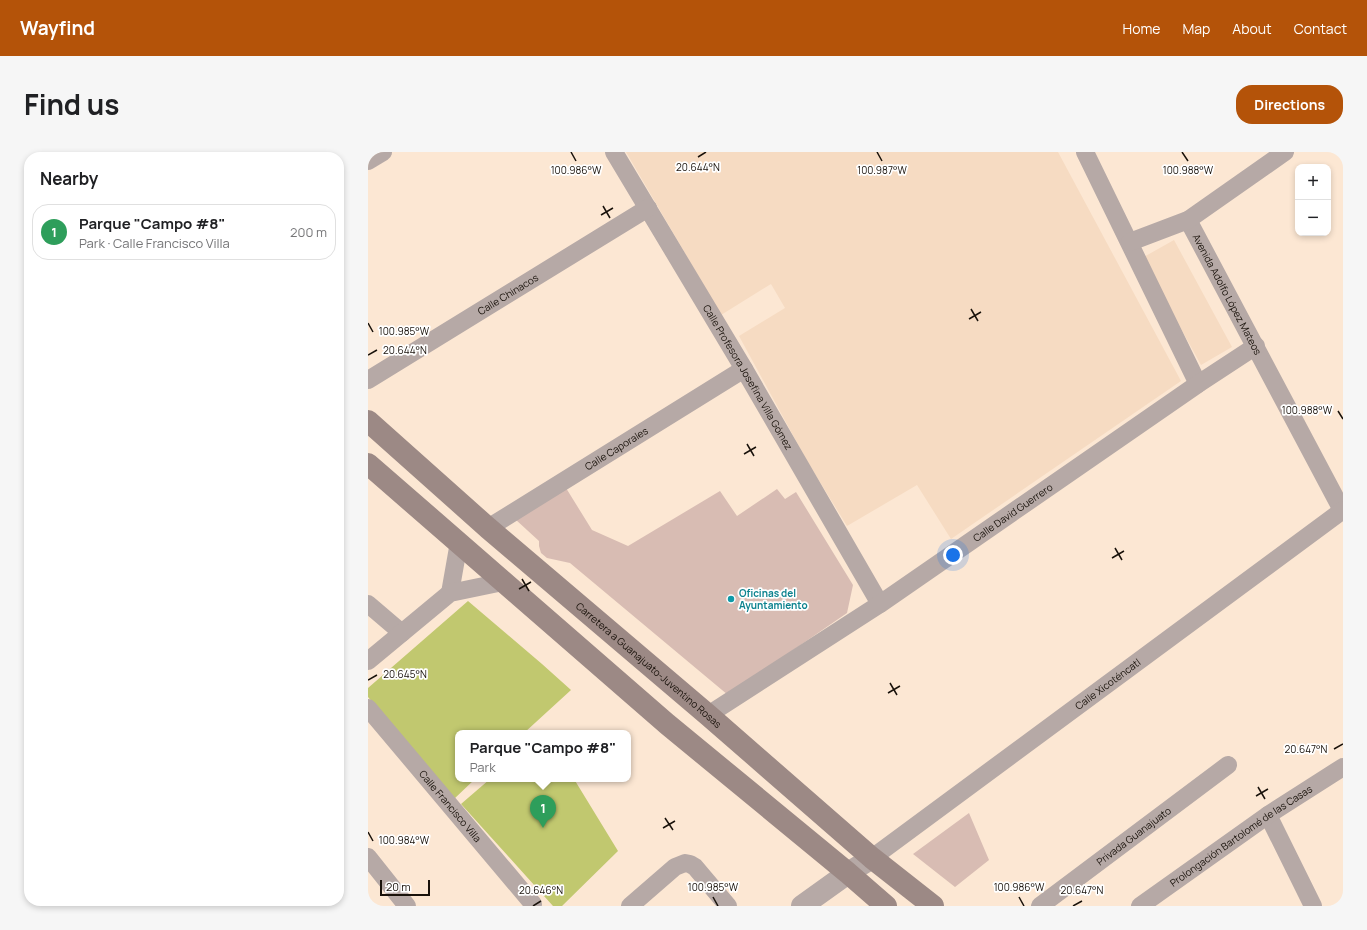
<!DOCTYPE html>
<html lang="en">
<head>
<meta charset="utf-8">
<style>
	:root { --surface:#fff; --page:#f6f6f6; --text:#202124; --muted:#757577; --line:#e0e0e0; --accent:#b45309 }
	body { margin:0; font-family:Manrope,sans-serif; background:var(--page); color:var(--text) }
	.controls { position:absolute; right:12px; top:12px; display:grid; overflow:hidden; border-radius:8px; box-shadow:0 2px 6px #0003 }
	.controls button { width:36px; height:36px; display:grid; place-items:center; padding:0; border:0; border-bottom:1px solid var(--line); background:var(--surface); color:var(--text); font:20px sans-serif }
	.scale { position:absolute; left:12px; bottom:10px; width:50px; box-sizing:border-box; padding-left:4px; border:2px solid #19120b; border-top:0; font-size:11px; line-height:14px; white-space:nowrap; color:#19120b; -webkit-text-stroke:3px #fff; paint-order:stroke }
	.you { position:absolute; left:585px; top:403px; width:14px; height:14px; margin:-10px; border:3px solid #fff; border-radius:50%; background:#1a73e8; box-shadow:0 0 0 6px #1a73e833 }
	.badge { display:grid; place-items:center; width:26px; height:26px; border-radius:50%; background:var(--accent); color:#fff; font-size:13px; font-weight:700 }
	.pin { position:absolute; translate:-50% -33px; filter:drop-shadow(0 1px 2px #0008) }
	.pin::after { content:''; position:absolute; top:21px; width:14px; height:12px; background:inherit; clip-path:polygon(0 0,100% 0,50% 100%) }
	.popup { position:absolute; left:87px; top:578px; width:176px; height:52px; box-sizing:border-box; display:grid; place-content:center; border-radius:8px; background:var(--surface); filter:drop-shadow(0 1px 3px #0005); font-size:13px; white-space:nowrap; color:var(--muted) }
	.popup b { font-size:15px; color:var(--text) }
	.popup::after { content:''; position:absolute; left:50%; top:100%; margin-left:-8px; border:8px solid transparent; border-top-color:var(--surface) }
	.list { margin:0; padding:0; list-style:none }
	h2 { display:flex; justify-content:space-between; align-items:center; height:52px; margin:0; padding:0 16px; font-size:17px }
	h2 small { font-size:13px; font-weight:400; color:var(--muted) }
	.list li { display:grid; grid-template-columns:26px 1fr auto; gap:12px; align-items:center; box-sizing:border-box; height:56px; margin:0 8px 8px; padding:0 8px; border:1px solid var(--line); border-radius:16px }
	.list b { display:block; font-size:15px; white-space:nowrap }
	.list p { margin:0; font-size:13px; white-space:nowrap; color:var(--muted) }
	.list em { font-size:13px; font-style:normal; color:var(--muted) }
	.map { position:relative; flex:none; width:975px; height:754px; overflow:hidden; border-radius:16px }
	header { display:flex; align-items:center; gap:24px; box-sizing:border-box; height:56px; padding:0 20px; background:var(--accent); color:#fff }
	header strong { font-size:19px }
	nav { display:flex; gap:22px; margin-inline-start:auto; font-size:14px }
	.intro { display:flex; align-items:center; justify-content:space-between; box-sizing:border-box; height:96px; padding:0 24px }
	h1 { margin:0; font-size:28px }
	.button { padding:10px 18px; border-radius:16px; background:var(--accent); color:#fff; font-size:14px; font-weight:700 }
	main { display:flex; gap:24px; padding:0 24px }
	aside { flex:1; background:var(--surface); border-radius:16px; box-shadow:0 2px 6px #0003 }
	.map>svg:first-child { display:block }
</style>
</head>
<body>
<header>
<strong>Wayfind</strong>
<nav><a>Home</a><a>Map</a><a>About</a><a>Contact</a></nav>
</header>
<div class="intro"><h1>Find us</h1><a class="button">Directions</a></div>
<main>
<aside>
<h2>Nearby<small></small></h2>
<ul class="list">
<li><span class="badge" style="background:#2e9e5b">1</span><div><b>Parque &quot;Campo #8&quot;</b><p>Park · Calle Francisco Villa</p></div><em>200 m</em></li>
</ul>
</aside>
<div class="map">
<svg width="975" height="754" viewBox="0 0 975 754">
	<rect width="100%" height="100%" fill="#fce7d3"/>
	<path fill="#f6dbc2" d="M258 0H690L813 229 583 387 549 333 479 374 439 309 371 184 417 156 403 132 353 163Z
		M806 88 864 195 833 213 774 106Z"/>
	<path fill="#c1c86f" d="M100 449 174 512 203 538 156 581H90V627H107L86 647 0 545V536Z
		M122 627H206L250 699 194 754H185L93 652Z"/>
	<path fill="#d8bcb3" d="M198 336 224 378 260 394 352 339 369 364 409 337 417 347 428 340 485 433 479 461 360 543 202 411 179 406 173 401 171 394V389L147 367Z
		M601 661 621 708 587 735 545 702Z"/>
	<g fill="none" stroke-linecap="round" stroke-linejoin="round">
		<g stroke="#b6a9a6" stroke-width="18">
			<path id="s1" d="M246 0 376 217 512 452"/>
			<path d="M717 0 830 232"/>
			<path d="M0 9 15 0"/>
			<path id="s2" d="M820 68 975 360"/>
			<path d="M762 90 820 68 917 0"/>
			<path id="s3" d="M0 228 280 56"/>
			<path id="s4" d="M120 376 376 217"/>
			<path d="M82 441 91 390"/>
			<path d="M0 452 34 481"/>
			<path d="M0 509 82 441 135 430"/>
			<path id="s5" d="M0 556 165 752"/>
			<path id="s6" d="M340 563 512 452 830 232 888 194"/>
			<path d="M900 663 945 754"/>
			<path d="M0 705 39 754"/>
			<path id="s7" d="M504 706 975 358"/>
			<path d="M262 754 307 715 317 711 322 712 327 715 360 754"/>
			<path id="s8" d="M672 754 860 613"/>
			<path id="s9" d="M772 754 900 663 975 615"/>
		</g>
		<path stroke="#b6a9a6" stroke-width="22" d="M434 754 480 721 504 706"/>
		<g stroke="#9c8985" stroke-width="22">
			<path id="s10" d="M0 269 120 376 340 563 504 706 565 754"/>
			<path d="M0 312 299 572 480 721 518 754"/>
		</g>
	</g>
	<path fill="none" stroke="#19120b" stroke-width="1.5" d="M203 0 208 9M509 0 514 9M814 0 820 9M330 5 338 0M235 54 242 66M233 63 245 56M603 157 610 169M601 167 613 160M0 171 5 180M0 203 9 198M970 259 975 267M379 292 386 304M376 302 388 295M747 396 754 408M744 406 756 399M154 427 161 439M151 437 163 430M0 528 9 523M522 531 529 543M520 541 532 534M966 597 975 592M890 635 897 647M888 644 900 637M297 666 305 678M295 676 307 669M0 680 5 689M345 745 350 754M651 745 656 754M165 754 173 749M705 754 714 749"/>
	<circle fill="#0f9aa8" stroke="#fff" stroke-width="1.5" cx="363" cy="447" r="4"/>
	<g text-anchor="middle" dominant-baseline="central" stroke-width="3.5" stroke-linejoin="round" paint-order="stroke">
		<g font-size="10" fill="#19120b" stroke="#fff">
			<text stroke="none"><textPath href="#s3" startOffset="164">Calle Chinacos</textPath></text>
			<text stroke="none"><textPath href="#s2" startOffset="84">Avenida Adolfo López Mateos</textPath></text>
			<text stroke="none"><textPath href="#s1" startOffset="262">Calle Profesora Josefina Villa Gómez</textPath></text>
			<text stroke="none"><textPath href="#s4" startOffset="151">Calle Caporales</textPath></text>
			<text stroke="none"><textPath href="#s6" startOffset="366">Calle David Guerrero</textPath></text>
			<text stroke="none"><textPath href="#s10" startOffset="372">Carretera a Guanajuato-Juventino Rosas</textPath></text>
			<text stroke="none"><textPath href="#s7" startOffset="293">Calle Xicoténcatl</textPath></text>
			<text stroke="none"><textPath href="#s5" startOffset="128">Calle Francisco Villa</textPath></text>
			<text stroke="none"><textPath href="#s8" startOffset="117">Privada Guanajuato</textPath></text>
			<text stroke="none"><textPath href="#s9" startOffset="123">Prolongación Bartolomé de las Casas</textPath></text>
		</g>
		<g font-size="10" font-weight="bold" fill="#0d838f" stroke="#fff" text-anchor="start">
			<text x="371" y="441">Oficinas del<tspan x="371" dy="12">Ayuntamiento</tspan></text>
		</g>
	</g>
	<g font-size="10" text-anchor="middle" fill="#19120b" stroke="#fff" stroke-width="3.5" stroke-linejoin="round" paint-order="stroke">
		<text x="330" y="19">20.644°N</text>
		<text x="208" y="22">100.986°W</text>
		<text x="514" y="22">100.987°W</text>
		<text x="820" y="22">100.988°W</text>
		<text x="36" y="183">100.985°W</text>
		<text x="37" y="202">20.644°N</text>
		<text x="939" y="262">100.988°W</text>
		<text x="37" y="526">20.645°N</text>
		<text x="938" y="601">20.647°N</text>
		<text x="36" y="692">100.984°W</text>
		<text x="345" y="739">100.985°W</text>
		<text x="651" y="739">100.986°W</text>
		<text x="173" y="742">20.646°N</text>
		<text x="714" y="742">20.647°N</text>
	</g>
</svg>
<div class="controls">
<button>+</button>
<button>−</button>
</div>
<div class="scale">20 m</div>
<div class="you"></div>
<div class="pin badge" style="left:175px;top:676px;background:#2e9e5b">1</div>
<div class="popup"><b>Parque &quot;Campo #8&quot;</b>Park</div>
</div>
</main>
</body>
</html>
